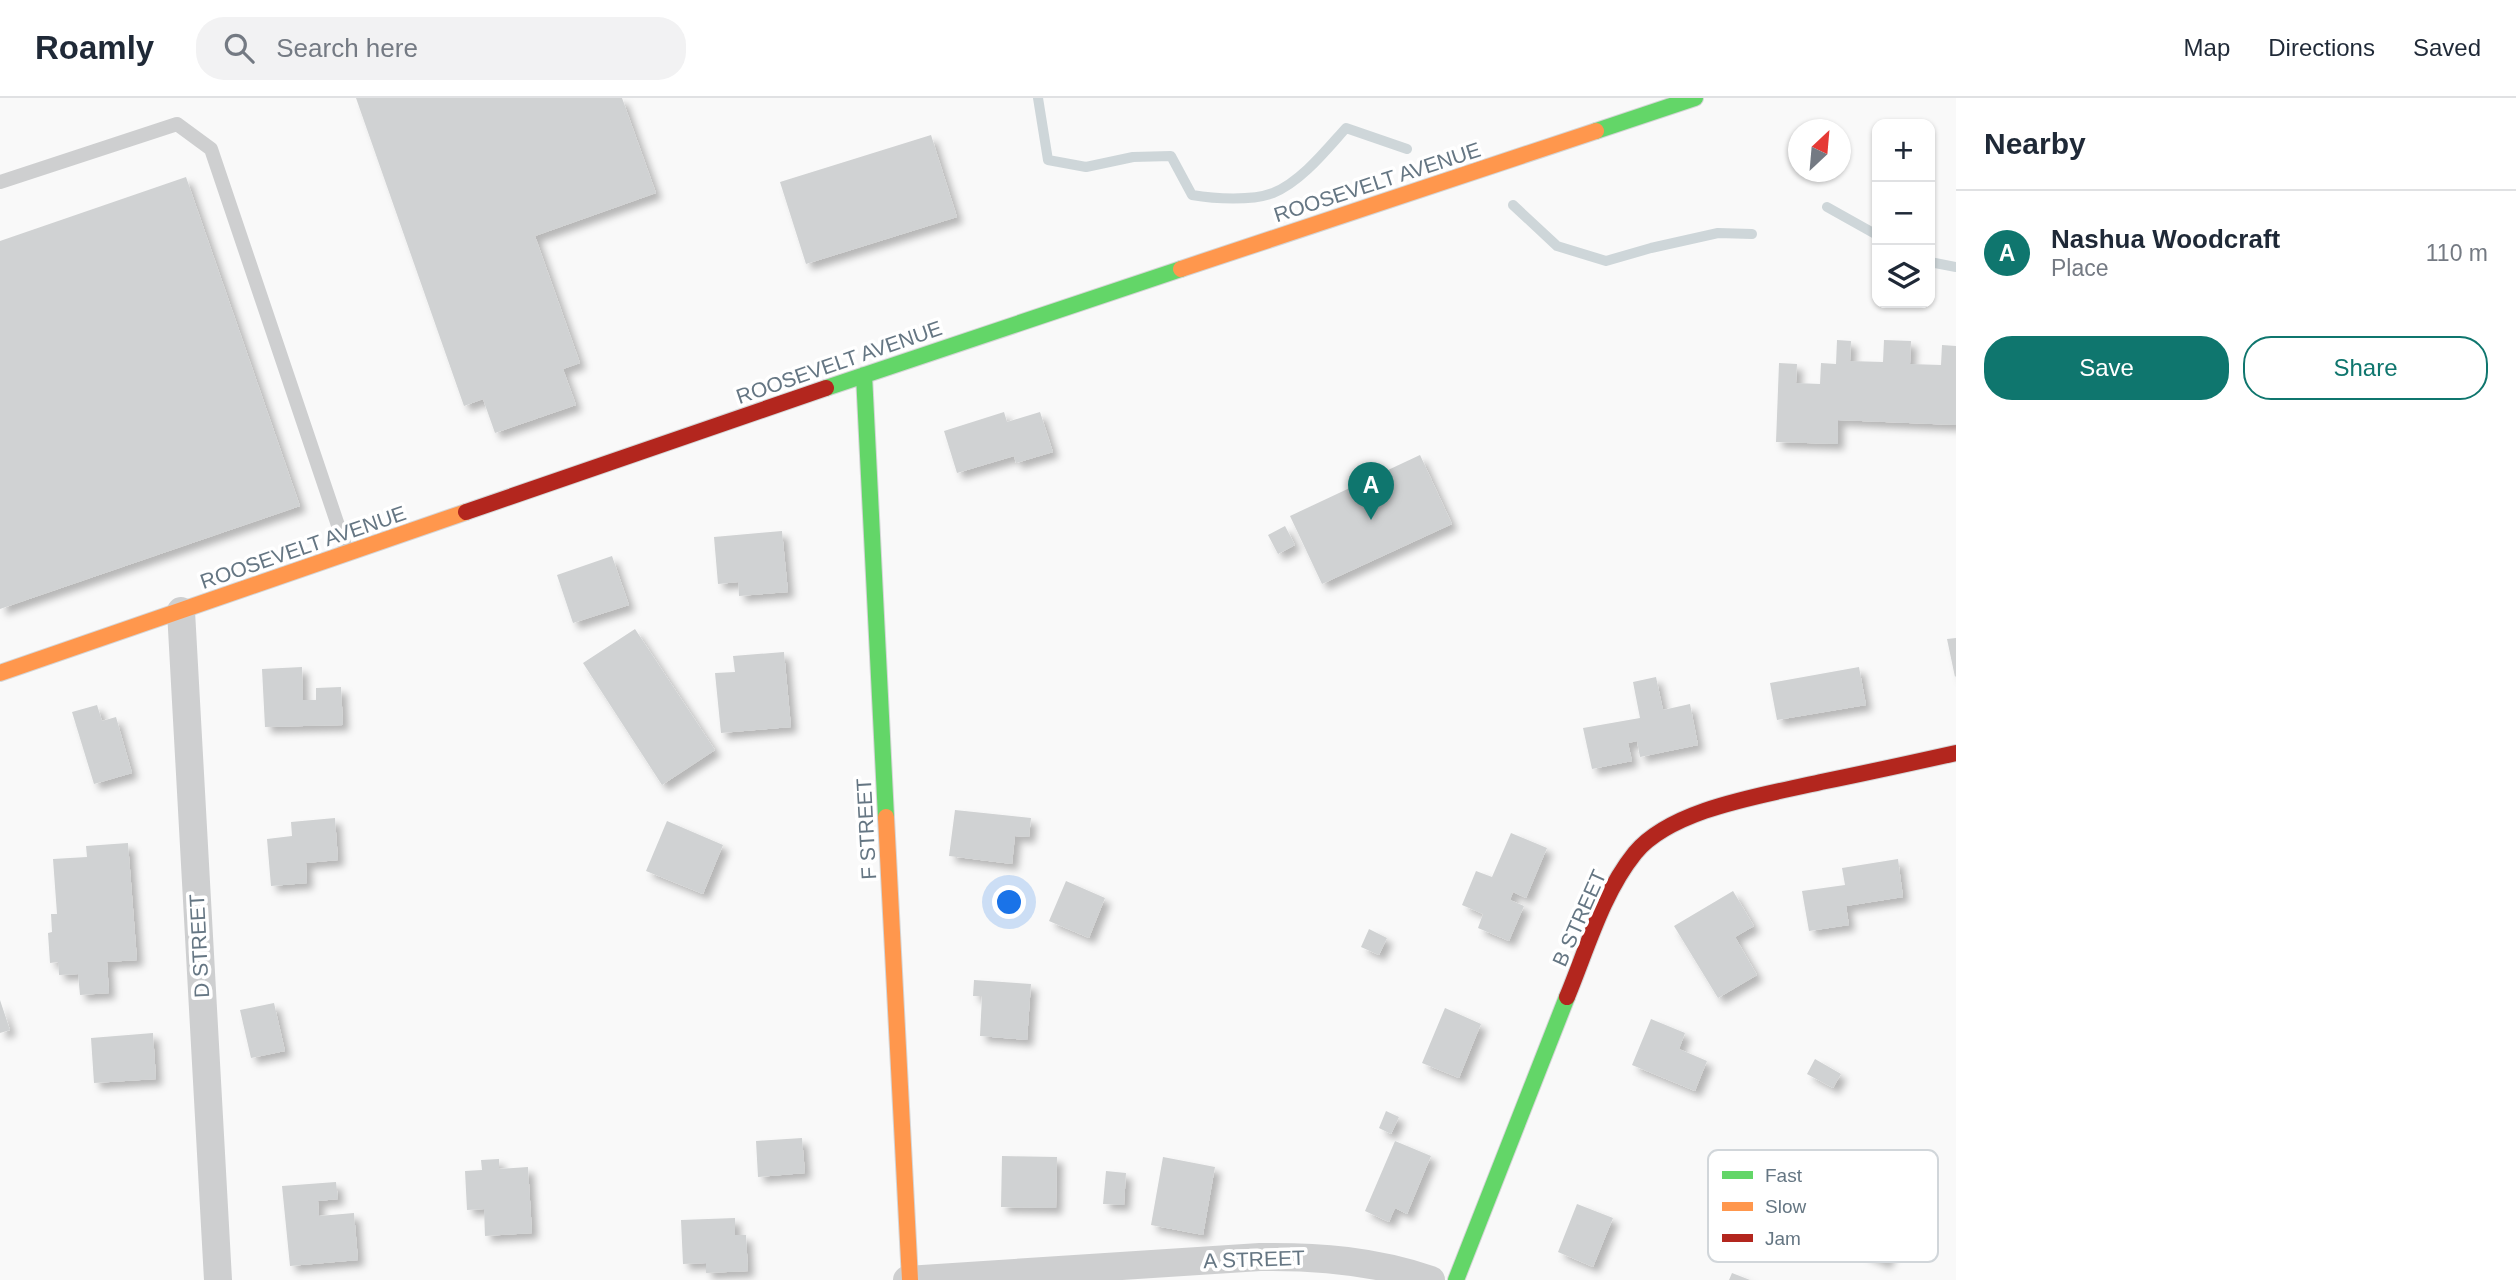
<!DOCTYPE html>
<html lang="en">
<head>
<meta charset="utf-8">
<style>
	:root { --surface:#fff; --page:#f2f2f3; --text:#1f2937; --muted:#747a83; --line:#e0e1e3; --accent:#0f766e }
	body { margin:0; font-family:Arial,sans-serif; background:var(--page); color:var(--text) }
	.controls { position:absolute; right:21px; top:21px; display:grid; overflow:hidden; border-radius:14px; box-shadow:0 2px 5px #0004 }
	.controls button { width:63px; height:63px; display:grid; place-items:center; padding:0; border:0; border-bottom:2px solid var(--line); background:var(--surface); color:var(--text); font:35px sans-serif }
	.compass { position:absolute; left:1788px; top:21px; width:63px; height:63px; border-radius:50%; background:var(--surface); box-shadow:0 2px 5px #0004; rotate:26deg }
	.you { position:absolute; left:1010px; top:805px; width:24px; height:24px; margin:-18px; border:5px solid #fff; border-radius:50%; background:#1a73e8; box-shadow:0 0 0 10px #1a73e833 }
	.badge { display:grid; place-items:center; width:46px; height:46px; border-radius:50%; background:var(--accent); color:#fff; font-size:23px; font-weight:700 }
	.pin { position:absolute; translate:-50% -58px; filter:drop-shadow(0 2px 4px #0008) }
	.pin::after { content:''; position:absolute; top:37px; width:24px; height:21px; background:inherit; clip-path:polygon(0 0,100% 0,50% 100%) }
	.list { margin:0; padding:0; list-style:none }
	h2 { display:flex; justify-content:space-between; align-items:center; height:91px; margin:0; padding:0 28px; font-size:30px }
	h2 small { font-size:23px; font-weight:400; color:var(--muted) }
	.list li { display:grid; grid-template-columns:46px 1fr auto; gap:21px; align-items:center; box-sizing:border-box; height:126px; padding:0 28px; border-top:2px solid var(--line) }
	.list b { display:block; font-size:26px; white-space:nowrap }
	.list p { margin:0; font-size:23px; white-space:nowrap; color:var(--muted) }
	.list em { font-size:23px; font-style:normal; color:var(--muted) }
	.actions { display:flex; gap:14px; padding:21px 28px }
	.actions a { flex:1; padding:16px 0; border:2px solid var(--accent); border-radius:28px; text-align:center; font-size:24px; color:var(--accent) }
	.actions .main { background:var(--accent); color:#fff }
	.icon { flex:none; width:38px; height:38px; fill:none; stroke:currentColor; stroke-width:2; stroke-linecap:round; stroke-linejoin:round }
	.map { position:relative; flex:none; width:1956px; height:1182px; overflow:hidden }
	header { display:flex; align-items:center; gap:42px; box-sizing:border-box; height:98px; padding:0 35px; background:var(--surface); border-bottom:2px solid var(--line) }
	header strong { font-size:33px }
	nav { display:flex; gap:38px; margin-inline-start:auto; font-size:24px }
	.search { width:490px; height:63px; background:var(--page); display:flex; align-items:center; gap:18px; box-sizing:border-box; padding:0 24px; border-radius:28px; color:var(--muted); font-size:26px }
	main { display:flex }
	aside { flex:1; background:var(--surface) }
	.map>svg:first-child { display:block }
</style>
</head>
<body>
<header>
<strong>Roamly</strong>
<div class="search"><svg class="icon" aria-label="search" viewBox="0 0 24 24"><circle cx="10" cy="10" r="6"/><path d="M15 15l6 6"/></svg>Search here</div>
<nav><a>Map</a><a>Directions</a><a>Saved</a></nav>
</header>
<main>
<div class="map">
<svg width="1956" height="1182" viewBox="0 0 1956 1182">
	<defs>
		<filter id="shadow"><feDropShadow dx="6" dy="6" stdDeviation="3.5" flood-color="#0004"/></filter>
	</defs>
	<rect width="100%" height="100%" fill="#f9f9f9"/>
	<g fill="none" stroke-linecap="round" stroke-linejoin="round">
		<path stroke="#ced6d9" stroke-width="10" d="M1038 0 1048 62 1086 69 1133 59 1171 58 1192 97C1215 101 1252 103 1273 95 1301 84 1327 51 1346 30L1407 51
			M1513 107 1557 148 1606 163 1651 150 1718 135 1752 136
			M1827 109 1877 137
			M1930 164 1956 169"/>
	</g>
	<path fill="#d0d2d3" filter="url(#shadow)" d="M356 0H622L656 95 535 138 580 265 563 271 576 307 495 335 483 301 464 308Z
		M931 37 957 119 806 166 780 84Z
		M186 79 300 408 0 511V143Z
		M1837 242 1851 243 1850 263 1883 264 1884 242 1911 243 1910 266 1941 267 1942 247 1956 248V327L1838 322V346L1776 344 1779 265 1797 266 1796 285 1820 286 1821 265 1836 266Z
		M1004 314 1007 324 1040 314 1053 354 1016 365 1014 358 957 375 944 333Z
		M1420 357 1452 426 1322 486 1290 418Z
		M1285 428 1295 447 1278 456 1268 437Z
		M782 433 788 494 739 498 738 484 718 486 714 439Z
		M612 458 629 507 573 525 557 477Z
		M635 531 715 652 662 687 583 565Z
		M1956 540V578L1955 579 1947 541Z
		M784 554 791 629 721 635 715 575 735 574 733 558Z
		M302 569 303 602H316V590L341 589 343 627 265 629 262 571Z
		M1859 569 1866 607 1777 622 1770 585Z
		M1656 579 1663 612 1690 606 1698 647 1640 659 1637 643 1628 645 1632 663 1592 671 1583 630 1640 620 1633 584Z
		M97 607 102 623 116 619 132 675 94 686 72 614Z
		M955 712 1031 720 1029 739 1015 738 1012 766 949 758Z
		M335 720 338 762 306 765 307 785 271 788 267 741 292 738 291 724Z
		M667 723 723 747 703 796 646 773Z
		M1511 735 1547 750 1526 800 1513 794 1510 802 1524 808 1509 843 1478 830 1483 816 1462 807 1476 773 1492 779Z
		M128 745 137 862 107 864 109 895 80 897 78 876 59 877 58 864 50 865 48 835 52 834 51 816H57L53 761 87 759 86 748Z
		M1898 761 1903 799 1846 808 1849 827 1809 833 1802 793 1845 787 1842 770Z
		M1066 783 1105 800 1089 840 1049 823Z
		M1733 793 1754 828 1735 839 1757 877 1718 900 1674 828Z
		M1369 831 1387 840 1379 857 1361 849Z
		M974 882 1031 886 1027 942 980 938 982 898H973Z
		M0 902 10 932 0 935Z
		M274 905 285 953 251 960 240 912Z
		M1445 910 1481 926 1459 980 1422 965Z
		M1651 921 1685 935 1679 951 1707 963 1695 993 1632 967Z
		M153 935 156 981 94 985 91 940Z
		M1815 961 1841 976 1833 990 1807 976Z
		M1386 1013 1399 1019 1391 1036 1379 1030Z
		M802 1040 805 1075 758 1079 756 1043Z
		M1395 1043 1431 1058 1407 1116 1395 1110 1389 1124 1365 1113Z
		M1002 1058 1057 1059 1056 1110 1001 1109Z
		M1163 1059 1215 1069 1203 1137 1151 1127Z
		M499 1061V1071L528 1069 532 1135 485 1138 484 1111 467 1112 465 1073 482 1072 481 1062Z
		M1106 1073 1126 1075 1124 1107 1103 1106Z
		M336 1084 338 1101 318 1103 319 1118 354 1115 358 1162 290 1168 282 1088Z
		M1577 1106 1613 1120 1593 1169 1558 1154Z
		M735 1120V1137H746L748 1173 706 1175V1165L683 1166 681 1122Z
		M1870 1139 1893 1149 1885 1165 1862 1155Z
		M1732 1175 1750 1182H1729Z"/>
	<g fill="none" stroke-linecap="round" stroke-linejoin="round">
		<defs>
			<path id="fast" d="M1596 33 1695 0
				M864 277 886 719
				M826 290 1181 171
				M1456 1182 1567 899"/>
			<path id="slow" d="M1181 171 1596 33
				M0 575 466 414
				M886 719 910 1182"/>
			<path id="jam" d="M466 414 826 290
				M1567 899C1587 851 1602 796 1635 755 1672 710 1766 697 1821 684 1866 675 1911 665 1956 655"/>
		</defs>
		<use href="#fast" stroke="#d5d6d7" stroke-width="18"/>
		<use href="#slow" stroke="#d5d6d7" stroke-width="18"/>
		<use href="#jam" stroke="#d5d6d7" stroke-width="18"/>
		<path stroke="#cecfd0" stroke-width="14" d="M0 84 177 26 211 51 347 454"/>
		<path stroke="#cecfd0" stroke-width="28" d="M181 513 218 1182
			M907 1182 1260 1159C1319 1158 1375 1163 1431 1182"/>
		<use href="#fast" stroke="#63d668" stroke-width="16"/>
		<use href="#slow" stroke="#ff974d" stroke-width="16"/>
		<use href="#jam" stroke="#b3261e" stroke-width="16"/>
	</g>
	<g text-anchor="middle" dominant-baseline="central" stroke-width="7" stroke-linejoin="round" paint-order="stroke">
		<g font-size="21" fill="#657683" stroke="#fff">
			<text transform="translate(1377 84) rotate(-18)">ROOSEVELT AVENUE</text>
			<text transform="translate(839 264) rotate(-19)">ROOSEVELT AVENUE</text>
			<text transform="translate(303 449) rotate(-19)">ROOSEVELT AVENUE</text>
			<text transform="translate(866 731) rotate(-93)">F STREET</text>
			<text transform="translate(1579 820) rotate(-66)">B STREET</text>
			<text transform="translate(199 848) rotate(-93)">D STREET</text>
			<text transform="translate(1254 1161) rotate(-2)">A STREET</text>
		</g>
	</g>
	<rect x="1708" y="1052" width="230" height="112" rx="10" fill="#fff" stroke="#d1d6da" stroke-width="2"/>
	<rect x="1722" y="1073" width="31" height="8" fill="#63d668"/>
	<rect x="1722" y="1104" width="31" height="9" fill="#ff974d"/>
	<rect x="1722" y="1136" width="31" height="8" fill="#b3261e"/>
	<g font-size="19" fill="#657683">
		<text x="1765" y="1084">Fast</text>
		<text x="1765" y="1115">Slow</text>
		<text x="1765" y="1147">Jam</text>
	</g>
</svg>
<div class="controls">
<button>+</button>
<button>−</button>
<button><svg class="icon" aria-label="layers" viewBox="0 0 24 24"><path d="M12 4l9 5-9 5-9-5zM3 14l9 5 9-5"/></svg></button>
</div>
<svg class="compass" viewBox="-18 -18 36 36"><path d="M0-13l5 13h-10z" fill="#e53935"/><path d="M0 13l5-13h-10z" fill="#747a83"/></svg>
<div class="you"></div>
<div class="pin badge" style="left:1371px;top:422px">A</div>
</div>
<aside>
<h2>Nearby<small></small></h2>
<ul class="list">
<li><span class="badge">A</span><div><b>Nashua Woodcraft</b><p>Place</p></div><em>110 m</em></li>
</ul>
<div class="actions"><a class="main">Save</a><a>Share</a></div>
</aside>
</main>
</body>
</html>
